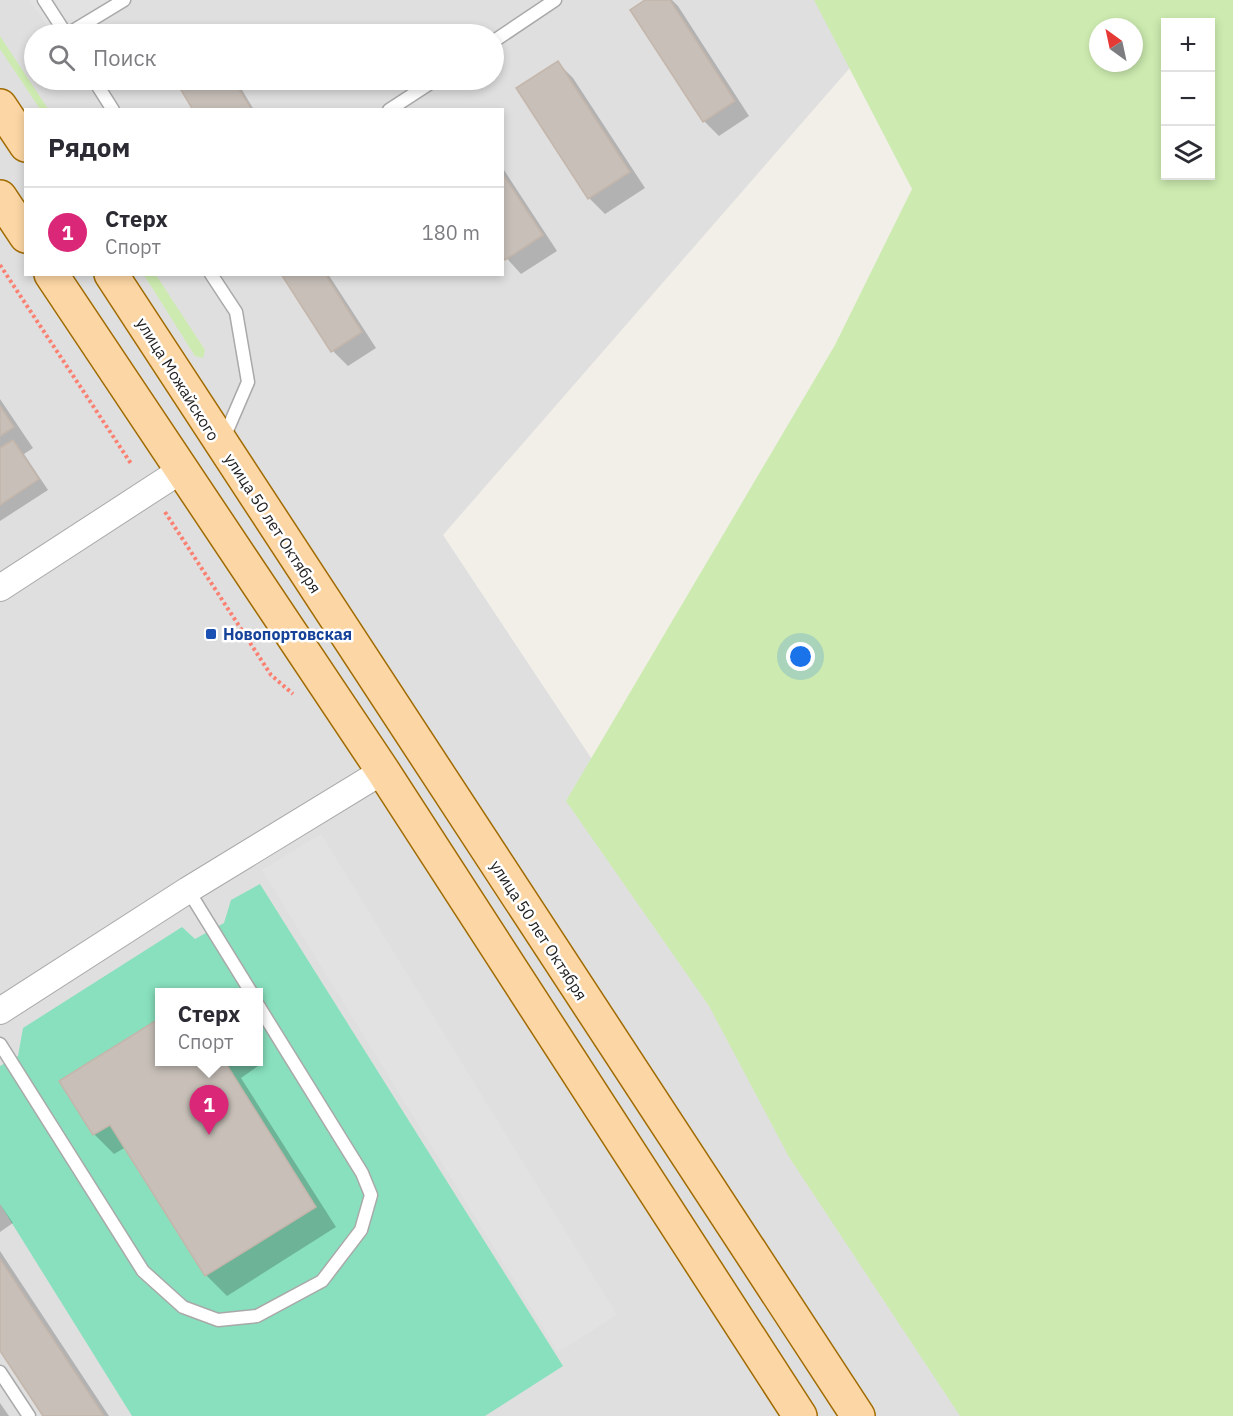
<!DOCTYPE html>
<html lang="ru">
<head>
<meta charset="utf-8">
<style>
	:root { --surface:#fff; --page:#f7f7f7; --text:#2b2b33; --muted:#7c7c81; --line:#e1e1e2; --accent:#db2777 }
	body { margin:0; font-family:"IBM Plex Sans",sans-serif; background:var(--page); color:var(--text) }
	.controls { position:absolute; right:18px; top:18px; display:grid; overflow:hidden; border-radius:0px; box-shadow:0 3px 9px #0003 }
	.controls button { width:54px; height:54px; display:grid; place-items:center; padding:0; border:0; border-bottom:2px solid var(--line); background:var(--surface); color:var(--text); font:30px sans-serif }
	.compass { position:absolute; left:1089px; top:18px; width:54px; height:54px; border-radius:50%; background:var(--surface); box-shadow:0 3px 9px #0003; rotate:327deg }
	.you { position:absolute; left:801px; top:657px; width:21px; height:21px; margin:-15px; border:4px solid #fff; border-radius:50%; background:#1a73e8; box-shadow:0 0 0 9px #1a73e833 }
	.badge { display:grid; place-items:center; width:39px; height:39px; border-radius:50%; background:var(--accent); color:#fff; font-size:20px; font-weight:700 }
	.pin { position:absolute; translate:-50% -50px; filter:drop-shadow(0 2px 3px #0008) }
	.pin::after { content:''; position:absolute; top:32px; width:21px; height:18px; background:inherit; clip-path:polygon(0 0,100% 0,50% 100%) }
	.popup { position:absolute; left:155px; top:988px; width:108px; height:78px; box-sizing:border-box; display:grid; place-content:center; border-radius:0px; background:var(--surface); filter:drop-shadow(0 2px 4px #0005); font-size:20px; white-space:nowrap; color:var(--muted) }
	.popup b { font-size:22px; color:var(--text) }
	.popup::after { content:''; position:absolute; left:50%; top:100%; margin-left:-12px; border:12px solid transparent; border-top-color:var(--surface) }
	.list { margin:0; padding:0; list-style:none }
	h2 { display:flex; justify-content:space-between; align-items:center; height:78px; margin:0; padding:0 24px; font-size:26px }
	h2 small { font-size:20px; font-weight:400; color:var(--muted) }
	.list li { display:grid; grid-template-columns:39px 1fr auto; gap:18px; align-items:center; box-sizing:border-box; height:90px; padding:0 24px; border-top:2px solid var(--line) }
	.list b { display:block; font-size:22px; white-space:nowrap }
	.list p { margin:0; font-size:20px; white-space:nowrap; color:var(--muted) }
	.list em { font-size:20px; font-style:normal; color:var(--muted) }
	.icon { flex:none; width:33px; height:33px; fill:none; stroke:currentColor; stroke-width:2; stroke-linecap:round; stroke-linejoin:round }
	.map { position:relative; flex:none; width:1233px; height:1416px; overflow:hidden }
	.search { position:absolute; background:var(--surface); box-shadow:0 3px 9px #0003; left:24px; top:24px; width:480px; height:66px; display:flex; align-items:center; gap:15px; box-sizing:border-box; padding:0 21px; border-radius:33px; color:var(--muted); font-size:22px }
	.panel { position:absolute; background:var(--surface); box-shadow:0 3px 9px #0003; left:24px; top:108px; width:480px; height:168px; border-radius:0px }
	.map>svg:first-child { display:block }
</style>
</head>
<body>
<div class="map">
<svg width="1233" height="1416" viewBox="0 0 1233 1416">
	<rect width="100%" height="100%" fill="#f2efe9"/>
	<path fill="#e0dfdf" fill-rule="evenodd" d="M0 0H909L443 535 1028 1416H0ZM34 34H494V80H34ZM26 110H502V274H26ZM160 992H258V1062H160Z"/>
	<path fill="#cdebb0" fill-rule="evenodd" d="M814 0H1233V1416H960L789 1157 709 1006 566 801 835 345 912 189ZM1210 22V176H1166V22ZM1098 27H1134V63H1098Z
		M0 36 48 109H40L0 49Z
		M144 275H156L205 350 203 358 195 356Z"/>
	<path fill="#88e0be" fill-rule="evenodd" d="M260 884 563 1366 485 1416H132L0 1204V1066L18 1056 23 1028 182 927 195 939 224 923 231 900ZM160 992H258V1062H160Z"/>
	<path fill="#e2e2e2" d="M29 0H128L77 34H53Z
		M321 834 617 1315 558 1352 262 870Z"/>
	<path fill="#0003" d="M647 0H672L678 6 749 116 719 136 704 121Z
		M558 63 573 78 645 188 605 214 589 198 518 89Z
		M200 80H236L254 110H195L183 90Z
		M502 167 557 251 521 274 502 253Z
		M283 274H328L376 348 348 366 333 351Z
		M0 399 33 448 24 454 48 490 0 521Z
		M160 1062H255L258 1066 241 1078 336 1227 227 1296 207 1276 126 1147 114 1154 94 1134Z
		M0 1204 13 1223 0 1232Z
		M0 1251 109 1416H45L0 1348Z
		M0 1403 9 1416H0Z"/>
	<path fill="#c7bfb8" stroke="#c4b6ab" stroke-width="1.5" d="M645 0H670L735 101 703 122 630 10Z
		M558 61 630 172 588 199 516 88Z
		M197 80H233L252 110H193L181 90Z
		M502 173 543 235 505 260 502 256Z
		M281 274H325L362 332 331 352Z
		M0 406 14 427 0 436Z
		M13 440 39 479 0 505V448Z
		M160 1018V1062H225L316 1207 205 1276 110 1125 93 1135 59 1081Z
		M0 1259 104 1416H43L0 1351Z"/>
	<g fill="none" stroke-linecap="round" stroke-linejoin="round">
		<defs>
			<path id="service" d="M44 0 66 34
				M68 34 124 0
				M494 41 555 0
				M94 80 113 110
				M389 110 435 80
				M211 274 236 312 248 382 223 440
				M188 890 251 992
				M0 1044 143 1271 183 1307 218 1320 257 1316 322 1281 361 1230 371 1195 362 1173 258 1005
				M0 1372 29 1416"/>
			<path id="minor" d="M0 588 180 471
				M0 1011 188 890 383 771"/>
			<path id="primary" d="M0 106 26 145
				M0 197 26 236
				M51 274 383 771 800 1416
				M111 274 858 1416"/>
		</defs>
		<use href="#service" stroke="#a9a9a9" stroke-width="15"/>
		<use href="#minor" stroke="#a9a9a9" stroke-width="28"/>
		<use href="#primary" stroke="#a06b00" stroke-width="36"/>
		<path stroke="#fa8072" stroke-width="4" stroke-dasharray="3 3" stroke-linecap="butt" d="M0 265 132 465
			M165 512 271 675 293 694"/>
		<use href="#service" stroke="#fff" stroke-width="12"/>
		<use href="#minor" stroke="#fff" stroke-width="26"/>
		<use href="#primary" stroke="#fcd6a4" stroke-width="33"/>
	</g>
	<rect fill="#1a4fb4" stroke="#fff" stroke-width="2" x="205" y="628" width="12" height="12" rx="3"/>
	<g text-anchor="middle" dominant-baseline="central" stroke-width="5" stroke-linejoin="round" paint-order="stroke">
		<g font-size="16" fill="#222" stroke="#fff">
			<text transform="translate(178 379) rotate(58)">улица Можайского</text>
			<text transform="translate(273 523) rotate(57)">улица 50 лет Октября</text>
			<text transform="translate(539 930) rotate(57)">улица 50 лет Октября</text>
		</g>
		<g font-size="16" font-weight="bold" fill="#164399" stroke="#fff" text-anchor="start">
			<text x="223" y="634">Новопортовская</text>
		</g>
	</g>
</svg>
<div class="controls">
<button>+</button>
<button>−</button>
<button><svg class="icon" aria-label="layers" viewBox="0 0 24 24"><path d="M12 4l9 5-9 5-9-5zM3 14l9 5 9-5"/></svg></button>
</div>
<svg class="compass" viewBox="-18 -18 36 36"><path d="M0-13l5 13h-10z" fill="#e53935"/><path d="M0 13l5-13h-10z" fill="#7c7c81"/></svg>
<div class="you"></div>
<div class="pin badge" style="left:209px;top:1135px">1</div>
<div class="popup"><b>Стерх</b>Спорт</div>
<div class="search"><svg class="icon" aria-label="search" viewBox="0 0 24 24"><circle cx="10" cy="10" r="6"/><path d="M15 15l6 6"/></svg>Поиск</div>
<section class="panel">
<h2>Рядом<small></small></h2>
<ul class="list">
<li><span class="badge">1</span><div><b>Стерх</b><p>Спорт</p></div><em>180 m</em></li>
</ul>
</section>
</div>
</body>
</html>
